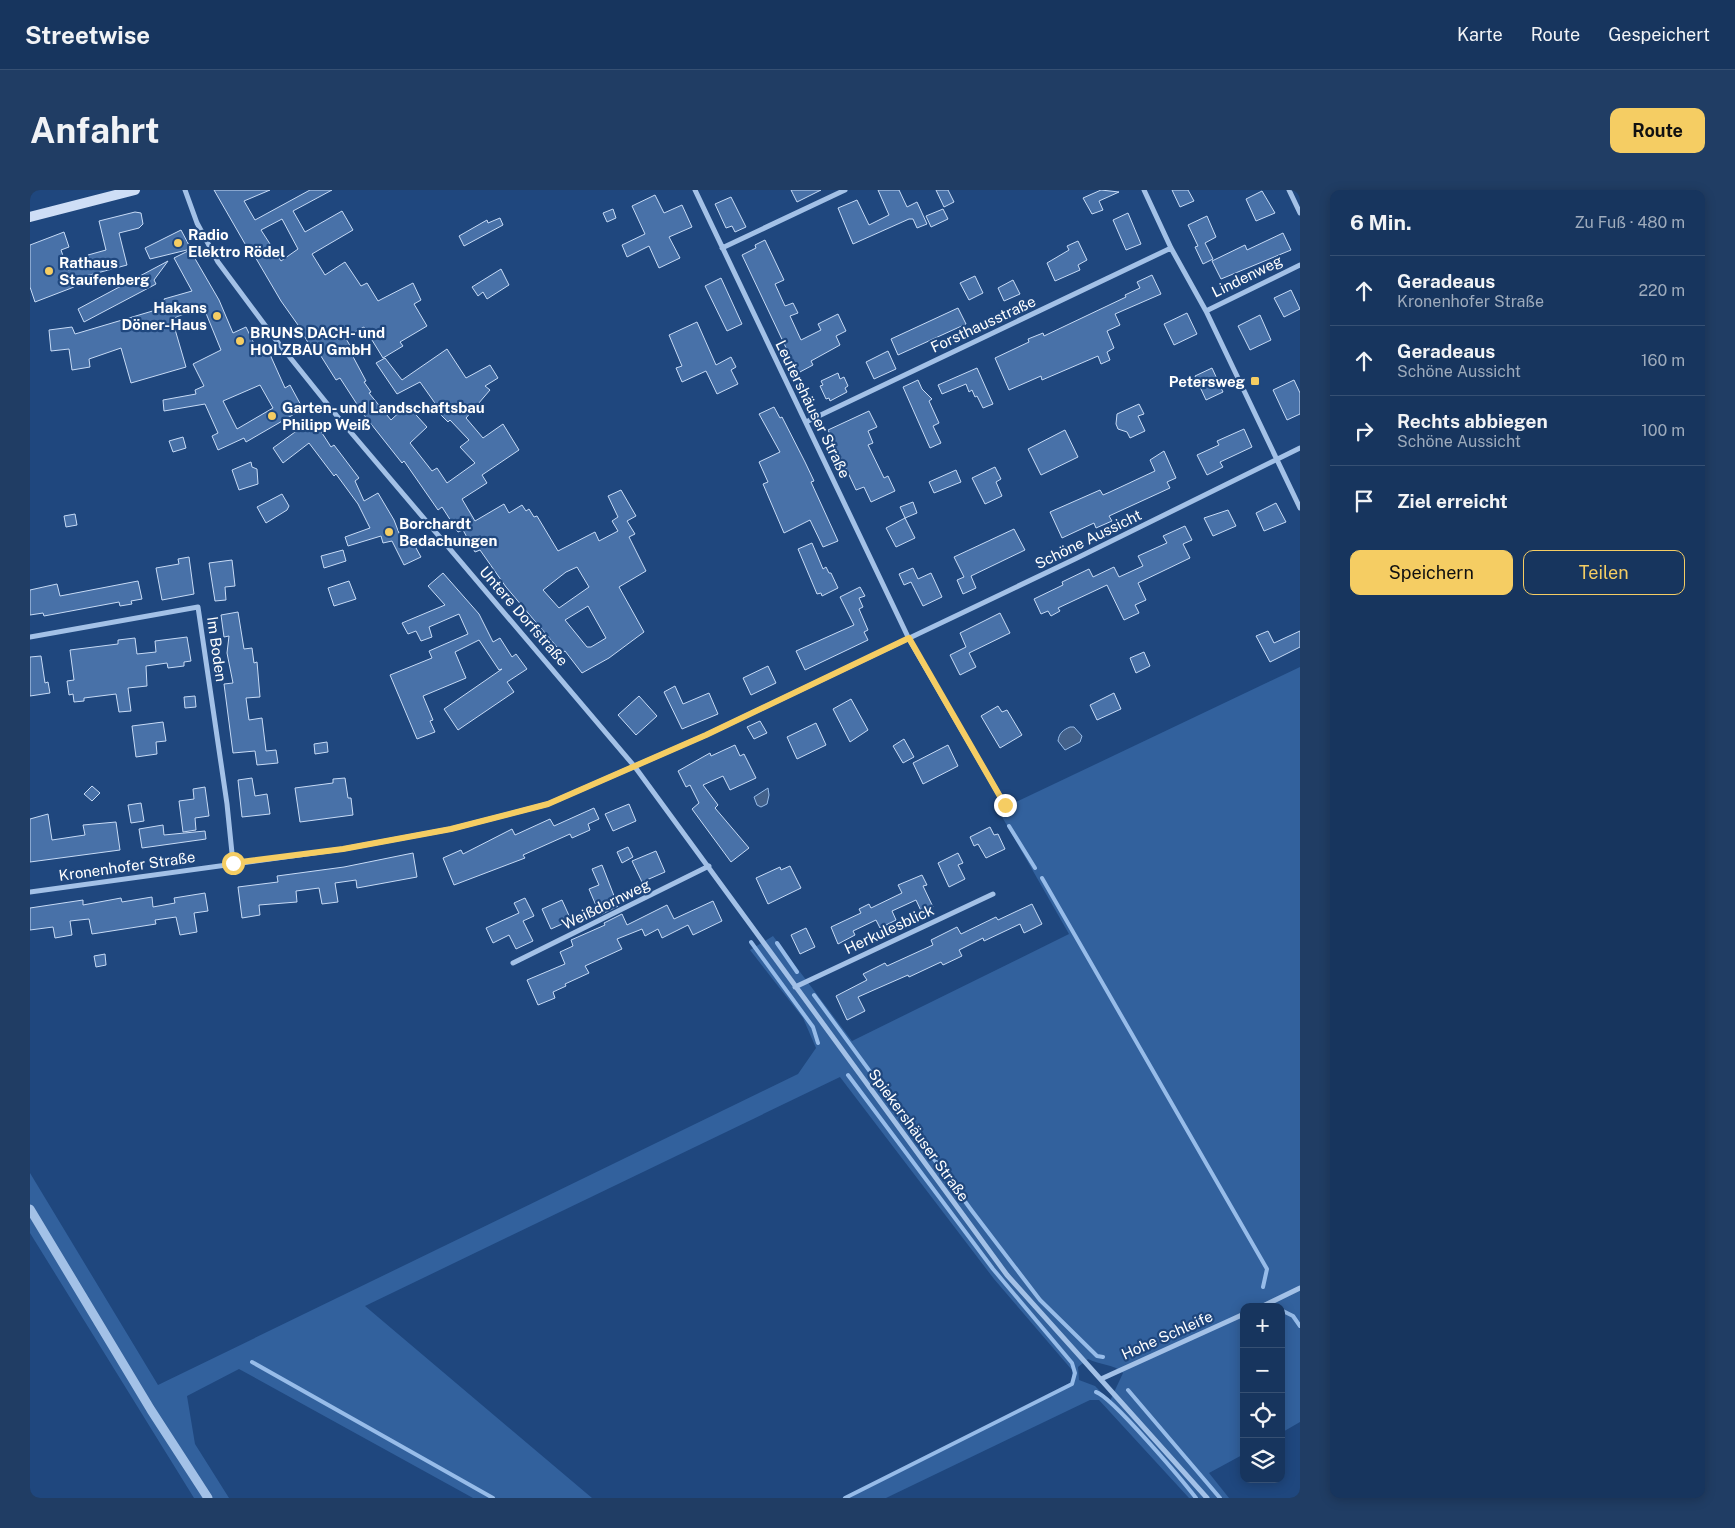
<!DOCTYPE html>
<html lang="de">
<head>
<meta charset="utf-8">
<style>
	:root { --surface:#17355e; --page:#203d64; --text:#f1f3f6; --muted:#9eabbc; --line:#365073; --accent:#f5cd63 }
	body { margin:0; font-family:"Public Sans",sans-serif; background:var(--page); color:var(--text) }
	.controls { position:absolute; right:15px; bottom:15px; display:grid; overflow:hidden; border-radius:10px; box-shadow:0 2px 12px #0003 }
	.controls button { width:45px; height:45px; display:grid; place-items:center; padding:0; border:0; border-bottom:1px solid var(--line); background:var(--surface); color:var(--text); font:25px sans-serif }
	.stop { position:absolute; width:15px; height:15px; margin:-11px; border:4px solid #f5cd63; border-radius:50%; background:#fff }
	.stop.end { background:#f5cd63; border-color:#fff; box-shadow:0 1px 5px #0008 }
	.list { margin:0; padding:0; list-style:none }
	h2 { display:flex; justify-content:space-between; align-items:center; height:65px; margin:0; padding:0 20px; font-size:21px }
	h2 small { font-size:16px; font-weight:400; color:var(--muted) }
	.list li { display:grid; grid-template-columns:32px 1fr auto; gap:15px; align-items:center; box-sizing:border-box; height:70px; padding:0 20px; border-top:1px solid var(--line) }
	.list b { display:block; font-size:19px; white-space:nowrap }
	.list p { margin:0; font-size:16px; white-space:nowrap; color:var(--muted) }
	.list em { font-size:16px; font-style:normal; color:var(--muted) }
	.actions { display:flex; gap:10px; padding:15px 20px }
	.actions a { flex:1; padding:11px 0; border:1px solid var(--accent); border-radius:10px; text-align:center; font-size:18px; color:var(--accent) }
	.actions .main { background:var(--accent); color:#111 }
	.icon { flex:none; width:28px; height:28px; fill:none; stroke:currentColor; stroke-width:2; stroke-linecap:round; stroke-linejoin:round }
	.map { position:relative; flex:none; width:1270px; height:1308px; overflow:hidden; border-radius:10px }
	header { display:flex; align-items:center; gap:30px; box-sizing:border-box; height:70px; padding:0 25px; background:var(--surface); border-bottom:1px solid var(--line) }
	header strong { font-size:24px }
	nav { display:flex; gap:28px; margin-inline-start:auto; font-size:18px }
	.intro { display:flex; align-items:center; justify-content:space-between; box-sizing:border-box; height:120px; padding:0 30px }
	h1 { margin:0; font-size:35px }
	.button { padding:12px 22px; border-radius:10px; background:var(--accent); color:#111; font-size:18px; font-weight:700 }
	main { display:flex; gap:30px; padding:0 30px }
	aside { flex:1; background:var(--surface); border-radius:10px; box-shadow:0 2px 12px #0003 }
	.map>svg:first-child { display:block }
</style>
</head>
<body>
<header>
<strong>Streetwise</strong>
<nav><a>Karte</a><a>Route</a><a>Gespeichert</a></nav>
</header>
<div class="intro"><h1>Anfahrt</h1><a class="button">Route</a></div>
<main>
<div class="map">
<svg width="1270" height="1308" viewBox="0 0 1270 1308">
	<rect width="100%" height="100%" fill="#1f477e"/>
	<path fill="#32619d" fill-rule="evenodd" d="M1270 477V1232L1251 1243V1117H1214V1264L1179 1283 1199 1308H1159L1069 1210H1060L856 1308H812L1042 1194V1180L964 1089 810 887 335 1116 562 1308H443L209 1179 157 1206 165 1254 199 1308H164L0 1043V983L128 1195 768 884 786 858 773 828 720 760 743 746 822 851 1039 744 971 625 984 613ZM1058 1169C1070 1175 1084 1174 1093 1183L1080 1211 1065 1196 1049 1190 1048 1177Z"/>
	<path fill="#43618a" stroke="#97bce9" d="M1040 537H1044L1052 546 1050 552 1035 560 1028 551C1029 543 1033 540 1040 537Z
		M738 598 739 605 737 614 731 617 727 615 724 607Z"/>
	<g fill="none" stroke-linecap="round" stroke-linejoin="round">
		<path stroke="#97bce9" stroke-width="4" d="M979 636 1005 678
			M1012 688 1237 1079 1233 1097
			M721 752 783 837 788 853
			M747 753 767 782
			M784 805 942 1021 1010 1110 1067 1166 1073 1167
			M1251 1120 1263 1126 1270 1136
			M222 1172 463 1308
			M1098 1200 1190 1308
			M1066 1202C1082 1207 1152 1290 1166 1308
			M815 1308 1042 1194 1045 1183 1042 1173 963 1079 818 885"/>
	</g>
	<path fill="#4871a8" stroke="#c7dbf6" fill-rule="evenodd" d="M184 0H240L214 11 225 30 280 0H302L263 21 275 42 312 21 323 40 282 64 295 85 315 72 331 96 337 93 348 111 383 93 391 110 384 114 397 136 370 152 373 156 353 168 334 137 315 147 322 159 320 161 336 191 334 192 341 202 339 203 361 230 377 215 397 237 380 253 402 281 407 278 417 293 445 273 430 257 439 250 420 230 418 232 404 218 407 216 390 192 367 204 346 173 355 168 372 190 417 159 436 188 460 175 468 188 455 196 460 200 436 228 453 248 473 234 489 260 452 285 457 293 432 309 445 331 474 314 479 323 492 315 496 321 499 319 504 327 507 326 528 361 565 342 569 351 588 341 582 331 588 327 578 306 591 300 606 326 597 331 605 344 599 347 616 381 589 397 614 442 579 468 552 483 535 461 532 463 476 397 450 360 445 362 433 340 428 342 412 317 408 320 374 271 372 273 334 225 310 188 306 190 289 163 285 165 268 135 251 111 224 65 222 66ZM252 29 268 59 251 71 231 40ZM547 377 559 397 529 418 513 400 536 382ZM558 416 576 448 561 457H557L535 430Z
		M761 0H791L767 12Z
		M848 0H869L877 17 887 12 897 34 887 38 883 29H879L823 54 808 18 827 10 839 35 859 25Z
		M906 0H918L924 12 914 17Z
		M1071 0 1089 2 1069 11 1073 20 1062 24 1053 8Z
		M1142 0H1158L1164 11 1150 17Z
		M1232 1 1245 23 1226 31 1216 9Z
		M625 5 634 23 652 15 662 37 639 47 650 68 629 78 619 56 597 67 592 55 615 44 602 16Z
		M701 7 716 37 705 42 702 36 696 38 685 14Z
		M583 19 586 28 577 32 573 23Z
		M913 19 918 29 901 37 896 26Z
		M105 22 111 23 113 34 109 38 89 43 97 75 41 90 44 97 5 112 0 97V55L34 42 39 57 31 60 38 80 60 74 58 65 76 60 69 31Z
		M1098 23 1111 54 1096 60 1083 30Z
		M1177 26 1186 47 1175 53 1183 69 1173 74 1165 57 1168 56 1158 35Z
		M470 28 473 35 434 56 429 46 457 30 458 33Z
		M151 40 161 59 120 69 115 58Z
		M1253 43 1261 60 1191 89 1182 71 1215 55 1217 60Z
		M735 50 754 90 745 94 755 116 763 113 768 123 760 126 771 150 791 140 788 134 808 124 816 141 806 146 810 155 781 171 783 175 768 183 712 65 726 58 725 55Z
		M1048 51 1057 70 1048 75 1050 80 1025 91 1017 73 1039 60 1037 56Z
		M160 60 189 110 203 143 216 137 229 164 238 160 255 198 260 195 273 219 216 252 214 248 188 260 182 246 188 243 175 214 134 221 133 210 166 204 165 200 174 196 163 174 191 160 173 116 142 129 156 177 101 193 91 158 59 169 60 177 42 180 39 159 21 161 19 140 42 137 45 144 136 117 134 109 162 101 144 68ZM230 195 243 218 207 239 193 211Z
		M138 71 124 90 126 94 54 132 48 119Z
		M471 79 479 95 457 109 453 102 448 106 442 97Z
		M1122 85 1131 104 1085 124 1090 135 1077 141 1084 158 1077 162 1080 170 1071 174 1068 166 1012 190 1011 186 979 200 965 168 999 152 998 149 1013 143 1014 146 1096 107 1095 105 1110 98 1107 92Z
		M945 86 953 103 939 110 930 93Z
		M691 88 712 134 697 141 675 96Z
		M983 90 990 104 974 111 968 98Z
		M1261 100 1270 119 1254 127 1244 108Z
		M928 118 936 134 868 165 861 149Z
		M1157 123 1167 144 1144 155 1134 134Z
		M1230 125 1241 150 1220 160 1208 136Z
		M667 132 686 175 701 167 706 177 701 180 708 194 687 204 676 181 652 192 646 178 652 176 639 145Z
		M858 161 866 179 844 189 836 172Z
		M947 178 963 214 953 218 947 206 945 207 942 200 939 202 936 194 912 204 908 195Z
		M1182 178 1193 202 1176 210 1165 186Z
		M808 183 810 189 814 187 818 196 815 198 817 202 800 211 799 208 796 209 790 196 793 195 791 191Z
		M888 190 892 199 902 209 899 211 909 233 903 236 911 253 900 258 873 197Z
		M1264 190 1270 203V224L1257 230 1243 200Z
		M1109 214 1114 224 1108 226 1115 241 1100 248 1097 242 1088 239 1086 234 1087 224Z
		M744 217 750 228 752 227 775 272 784 291 781 292 808 351 793 357 780 330 754 343 733 294 738 292 729 272 750 262 729 224Z
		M839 221 847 237 838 241 843 253 838 255 854 288 858 286 865 301 841 312 834 297 826 300 798 240Z
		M283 229 301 257 304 255 329 288 325 291 334 311 348 303 364 330 372 351 380 347 391 367 374 375 362 351 353 353 351 346 318 356 315 347 340 338 328 314 306 284 304 286 279 253 253 273 243 258Z
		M1214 239 1222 257 1190 272 1193 277 1177 285 1167 265 1189 255 1187 251Z
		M1035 240 1048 267 1011 285 998 259Z
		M153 247 156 258 143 262 139 251Z
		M1134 261 1146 288 1137 292 1140 298 1079 326 1082 331 1066 338 1064 333 1032 348 1020 322 1070 300 1073 305 1080 302 1125 281 1120 270Z
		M221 272 222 277 227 279 228 294 209 300 202 280Z
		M965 277 971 289 966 292 972 306 955 314 942 288Z
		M926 280 931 292 904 303 899 292Z
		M252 304 259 316 257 320 236 333 227 317Z
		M883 312 887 323 875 328 870 317Z
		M1246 313 1256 332 1234 341 1226 323Z
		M1198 320 1206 336 1183 346 1174 328Z
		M45 324 47 335 36 337 34 326Z
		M875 328 885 348 866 357 856 338Z
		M1155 336 1162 350 1153 354 1160 368 1108 393 1116 410 1105 415 1109 423 1094 430 1077 395 1028 418 1030 421 1021 426 1018 421 1011 424 1004 409 1033 395 1032 392 1059 379 1063 387 1084 377 1089 387 1113 376 1108 366 1137 353 1133 346Z
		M984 339 995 360 941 386 946 398 933 404 927 390 934 387 924 367Z
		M782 353 793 379 796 377 799 383H801L808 398 792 406 791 403 787 404 768 359Z
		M313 360 316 371 294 378 291 366Z
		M159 367 164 404 132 410 126 378 149 374 148 369Z
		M202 370 205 396 195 397 196 410 185 411 179 373Z
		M883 378 888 389 901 383 912 407 893 416 881 392 874 395 869 384Z
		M413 383 449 424 463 452 470 448 482 467 486 464 497 479 477 492 484 502 428 540 414 519 472 479 469 480 449 450 425 462 436 488 393 506 403 530 400 531 405 542 387 549 360 485 402 468 399 461 438 444 429 424 399 437 402 447 391 451 386 441 378 444 372 433 415 415 398 396Z
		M108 391 112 409 101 411 102 414 90 416 89 412 14 426 13 423 0 425V400L27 394 30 406Z
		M319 391 326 409 304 416 298 398Z
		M830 397 835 406 829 408 833 417 829 419 838 440 834 442 838 450 775 480 766 461 824 435 810 407Z
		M208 422 214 459 222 458 224 473 227 472 230 507 216 508 219 530 232 528 236 561 246 560 248 573 227 575 225 561 203 563 194 494 203 493 197 463 199 446 194 447 191 425Z
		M970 423 980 443 939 463 946 477 930 485 920 465 936 457 930 443Z
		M1238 441 1244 453 1270 441V457L1240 472 1226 446Z
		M157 447 161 471 154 472V476L138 478 137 473 116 476 117 496 98 498 101 521 89 522 86 504 54 508V511L44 512 43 504 39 505 37 491 44 490 40 460 88 454V450L105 448 107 464 126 462 125 451Z
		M1114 462 1120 476 1106 483 1100 468Z
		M11 466 15 493 18 492 20 503 0 506V467Z
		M738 476 746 493 721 505 713 488Z
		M645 496 653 514 679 503 688 524 652 539 634 502Z
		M1084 503 1091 519 1067 530 1060 515Z
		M165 506 166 517 155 518 154 507Z
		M609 506 627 526 606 545 588 525Z
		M821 509 838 540 820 552 803 519Z
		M968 516 972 522 977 520 992 545 970 558 951 526Z
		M730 531 737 543 724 549 717 537Z
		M133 532 136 551 126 552 127 564 106 567 102 536Z
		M786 533 796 555 767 569 757 547Z
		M874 549 884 567 873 573 863 556Z
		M297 552 298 562 285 564 284 554Z
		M705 555 710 566 714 564 726 588 700 600 693 586 673 595 688 615 685 618 719 658 701 672 662 619 669 613 660 595 656 597 648 581 680 563 681 566Z
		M918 555 928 576 893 594 883 573Z
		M222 588 225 606 237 604 240 624 212 627 208 590Z
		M315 588 318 608H321L323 625 270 632 265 598 303 593V589Z
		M62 596 70 603 62 611 54 604Z
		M175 597 179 626 165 628 166 640 153 642 149 611 164 609 163 599Z
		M111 613 114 631 101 633 98 615Z
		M599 614 606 631 583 641 575 624Z
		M564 618 569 629 558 634 560 640 542 648 540 644 493 665 495 668 424 695 413 668 431 660 433 664 482 639 485 645 520 629 524 636Z
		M18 624 22 650 55 645 53 635 86 632 90 660 0 672V629Z
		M133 635 134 645 175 641 176 649 112 658 109 639Z
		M960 637 964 645 968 644 975 659 956 668 948 654 944 656 940 647Z
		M598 657 603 667 592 673 587 662Z
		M626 661 635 682 612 692 602 671Z
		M383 663 387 687 327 698 326 690 305 693 308 712 292 714 289 698 266 701 267 712 229 715 230 725 212 728 208 697 248 692 247 686 314 677Z
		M928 663 933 673 928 675 935 689 919 697 908 673Z
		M572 675 588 716 570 725 559 699 569 695 562 679Z
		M760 676 771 698 738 714 726 688 750 677 751 680Z
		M892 685 897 695 893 696 903 717 892 723 886 710 862 721 866 730 850 738 846 730 823 741 825 745 808 754 801 737 831 723 829 719 839 714 841 718 872 703 868 695Z
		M175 703 178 721 164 723 167 742 150 745 146 727 125 730 126 734 62 744 59 729 40 731 42 745 25 748 23 737 0 740V718L53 710V715L91 708 92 712 122 707 123 717 145 713 144 708Z
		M495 708 504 726 493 731 503 751 486 759 479 745 463 753 456 738 489 723 484 713Z
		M532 710 541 730 521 739 512 719Z
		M683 711 692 731 663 745 658 735 632 748 628 739 615 746 612 739 587 749 592 759 555 776 559 783 535 794 536 796 523 802 525 808 508 815 497 790 535 774 530 762 543 756 541 750 575 735 574 733 592 724 597 735 637 715 644 729Z
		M1002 714 1012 734 994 743 990 734 954 751 953 748 929 760 932 766 913 775 911 772 879 787 878 785 846 799 828 807 835 821 817 830 806 806 837 790 833 784 855 773 857 776 903 755 901 750 927 737 931 744 966 727 968 730Z
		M776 738 785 757 770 764 761 745Z
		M75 764 76 775 66 777 64 766Z"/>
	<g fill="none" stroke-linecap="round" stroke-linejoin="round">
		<path stroke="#a3c1e7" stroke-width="5" d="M155 0 167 33 188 72 246 150 307 226 605 577 977 1085 1177 1308
			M665 0 879 449 975 615
			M1114 0 1141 58 1176 121 1270 318
			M1259 0 1270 23
			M692 58 815 0
			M1176 121 1270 75
			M776 232 1141 58
			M0 447 168 417 197 614 203 673
			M0 702 313 659 421 639 518 614 676 545 1045 369 1270 258
			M483 773 679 676
			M765 797 963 704
			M1231 1117 1270 1098
			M1071 1189 1214 1124"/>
		<path stroke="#a3c1e7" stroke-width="9" d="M0 1019 121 1220 178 1308"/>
		<path stroke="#cedef6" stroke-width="10" d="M0 27 105 0"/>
	</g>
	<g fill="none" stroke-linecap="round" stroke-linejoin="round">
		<path stroke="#f5cd63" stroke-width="6" d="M203 673 313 659 421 639 518 614 676 545 879 448 975 615"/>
	</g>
	<g fill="#f5cd63" stroke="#1f477e" stroke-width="2">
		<circle cx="148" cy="53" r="5"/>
		<circle cx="19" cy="81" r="5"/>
		<circle cx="187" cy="126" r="5"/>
		<circle cx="210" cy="151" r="5"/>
		<rect x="1220" y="186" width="10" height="10" rx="2.5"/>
		<circle cx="242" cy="226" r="5"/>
		<circle cx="359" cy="342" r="5"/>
	</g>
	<g text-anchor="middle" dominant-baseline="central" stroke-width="4.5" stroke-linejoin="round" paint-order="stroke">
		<g font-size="15" font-weight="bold" fill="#fff" stroke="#1f477e" text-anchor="start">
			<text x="158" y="44">Radio<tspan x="158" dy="17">Elektro Rödel</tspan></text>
			<text x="29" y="72">Rathaus<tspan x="29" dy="17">Staufenberg</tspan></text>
			<text x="177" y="117" text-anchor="end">Hakans<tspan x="177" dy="17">Döner-Haus</tspan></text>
			<text x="220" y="142">BRUNS DACH- und<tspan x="220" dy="17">HOLZBAU GmbH</tspan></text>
			<text x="1215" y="191" text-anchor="end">Petersweg</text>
			<text x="252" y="217">Garten- und Landschaftsbau<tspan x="252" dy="17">Philipp Weiß</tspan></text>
			<text x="369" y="333">Borchardt<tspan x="369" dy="17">Bedachungen</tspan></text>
		</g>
		<g font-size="15" fill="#fff" stroke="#1f477e">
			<text transform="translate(1217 86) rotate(-26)">Lindenweg</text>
			<text transform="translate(953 134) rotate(-25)">Forsthausstraße</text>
			<text transform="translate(783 219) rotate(64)">Leutershäuser Straße</text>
			<text transform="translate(1058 349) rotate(-26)">Schöne Aussicht</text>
			<text transform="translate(494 426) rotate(49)">Untere Dorfstraße</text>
			<text transform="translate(187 459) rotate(82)">Im Boden</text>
			<text transform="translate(97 676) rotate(-8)">Kronenhofer Straße</text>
			<text transform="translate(576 714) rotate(-26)">Weißdornweg</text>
			<text transform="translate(859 739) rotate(-25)">Herkulesblick</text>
			<text transform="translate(889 945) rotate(54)">Spiekershäuser Straße</text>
			<text transform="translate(1137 1145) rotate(-24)">Hohe Schleife</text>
		</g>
	</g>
</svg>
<div class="controls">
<button>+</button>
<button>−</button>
<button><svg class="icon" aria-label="locate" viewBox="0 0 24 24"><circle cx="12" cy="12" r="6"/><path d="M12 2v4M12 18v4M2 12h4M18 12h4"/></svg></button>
<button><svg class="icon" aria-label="layers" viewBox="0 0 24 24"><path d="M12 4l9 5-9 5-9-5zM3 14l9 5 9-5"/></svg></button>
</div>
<div class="stop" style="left:203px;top:673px"></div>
<div class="stop end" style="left:975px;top:615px"></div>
</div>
<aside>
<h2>6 Min.<small>Zu Fuß · 480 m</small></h2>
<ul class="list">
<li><svg class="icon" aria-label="ahead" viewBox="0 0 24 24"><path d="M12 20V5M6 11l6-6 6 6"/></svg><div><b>Geradeaus</b><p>Kronenhofer Straße</p></div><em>220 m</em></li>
<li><svg class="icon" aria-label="ahead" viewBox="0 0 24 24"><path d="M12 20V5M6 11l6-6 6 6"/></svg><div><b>Geradeaus</b><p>Schöne Aussicht</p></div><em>160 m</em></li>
<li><svg class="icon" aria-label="right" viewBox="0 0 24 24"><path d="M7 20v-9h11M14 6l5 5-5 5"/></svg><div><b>Rechts abbiegen</b><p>Schöne Aussicht</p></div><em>100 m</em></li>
<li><svg class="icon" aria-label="arrive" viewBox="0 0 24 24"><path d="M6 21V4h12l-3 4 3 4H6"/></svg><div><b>Ziel erreicht</b></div></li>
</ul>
<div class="actions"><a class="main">Speichern</a><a>Teilen</a></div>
</aside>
</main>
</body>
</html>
